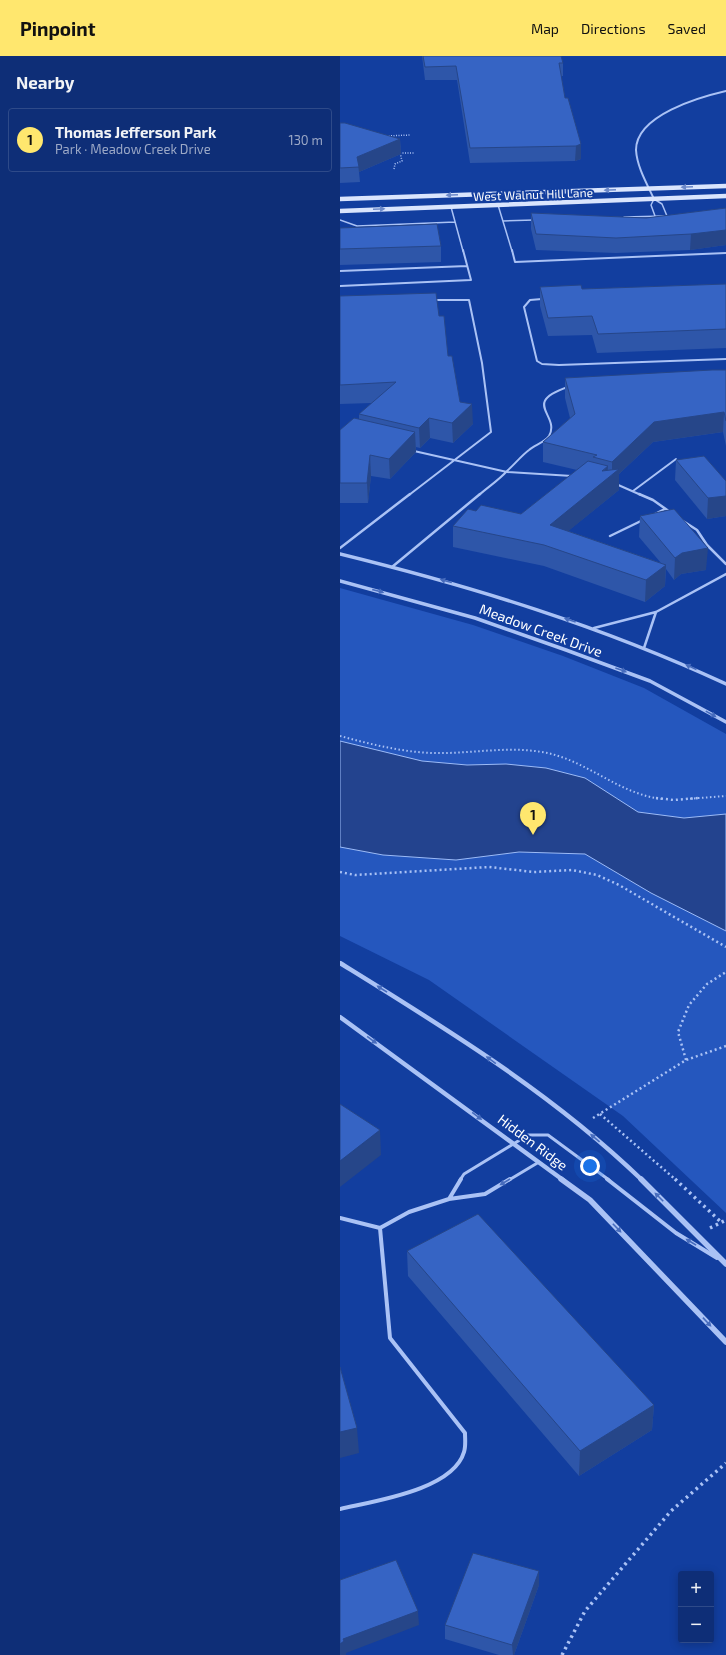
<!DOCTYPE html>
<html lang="en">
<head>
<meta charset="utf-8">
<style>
	:root { --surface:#0e2e77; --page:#1c3a7f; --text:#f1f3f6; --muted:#9ba8c6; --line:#2e4a89; --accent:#ffe76e }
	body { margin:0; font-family:"Exo 2",sans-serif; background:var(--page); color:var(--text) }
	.controls { position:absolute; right:12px; bottom:12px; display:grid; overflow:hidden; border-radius:4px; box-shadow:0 2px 10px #0003 }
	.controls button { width:36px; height:36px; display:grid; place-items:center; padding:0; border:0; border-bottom:1px solid var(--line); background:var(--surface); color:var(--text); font:20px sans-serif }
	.you { position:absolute; left:250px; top:1110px; width:14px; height:14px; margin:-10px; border:3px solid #fff; border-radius:50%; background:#1a73e8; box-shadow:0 0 0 6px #1a73e833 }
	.badge { display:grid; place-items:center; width:26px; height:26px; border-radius:50%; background:var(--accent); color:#111; font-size:13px; font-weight:700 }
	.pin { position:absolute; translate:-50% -33px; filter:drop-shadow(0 1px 2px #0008) }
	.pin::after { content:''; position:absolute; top:21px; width:14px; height:12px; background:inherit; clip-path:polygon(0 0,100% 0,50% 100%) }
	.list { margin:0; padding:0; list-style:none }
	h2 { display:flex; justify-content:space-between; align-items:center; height:52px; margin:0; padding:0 16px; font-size:17px }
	h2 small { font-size:13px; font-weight:400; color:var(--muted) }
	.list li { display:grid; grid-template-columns:26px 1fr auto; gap:12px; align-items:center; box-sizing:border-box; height:64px; margin:0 8px 8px; padding:0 8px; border:1px solid var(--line); border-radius:4px }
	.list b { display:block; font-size:15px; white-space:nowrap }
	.list p { margin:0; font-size:13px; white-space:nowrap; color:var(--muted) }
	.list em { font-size:13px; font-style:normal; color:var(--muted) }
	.map { position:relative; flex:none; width:386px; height:1599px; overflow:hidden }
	header { display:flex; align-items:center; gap:24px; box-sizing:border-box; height:56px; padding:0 20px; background:var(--accent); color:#111 }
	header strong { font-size:19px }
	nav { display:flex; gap:22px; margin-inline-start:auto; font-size:14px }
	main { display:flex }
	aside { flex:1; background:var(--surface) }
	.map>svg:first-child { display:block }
</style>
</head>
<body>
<header>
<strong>Pinpoint</strong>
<nav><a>Map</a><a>Directions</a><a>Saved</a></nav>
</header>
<main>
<aside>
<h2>Nearby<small></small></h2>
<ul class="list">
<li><span class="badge">1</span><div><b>Thomas Jefferson Park</b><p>Park · Meadow Creek Drive</p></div><em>130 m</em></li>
</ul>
</aside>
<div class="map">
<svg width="386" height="1599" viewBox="0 0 386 1599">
	<rect width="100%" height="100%" fill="#123e9f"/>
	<path fill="#2557be" d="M0 532 133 569 223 600 304 632 386 678V1157L283 1060 89 924 0 880Z"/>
	<path fill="#23438e" stroke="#9cbbf7" d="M0 685 82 705 127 709 166 708 206 712 245 722 298 756 344 762 386 758V875L311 837 245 798 179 796 116 804 43 799 0 791Z"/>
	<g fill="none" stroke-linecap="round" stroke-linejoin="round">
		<path stroke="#aac2f5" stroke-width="1.5" stroke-dasharray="1 1.5" stroke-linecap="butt" d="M46 80 70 79
			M60 97H74
			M54 113 55 108 62 105 60 96"/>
		<path stroke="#aac2f5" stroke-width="2" stroke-dasharray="1.5 2.5" stroke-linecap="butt" d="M0 680C30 688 61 696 93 697 129 698 166 690 202 696 246 703 279 739 323 743
			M346 743 386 740"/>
		<path stroke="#aac2f5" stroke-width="2.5" stroke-dasharray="2 3" stroke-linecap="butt" d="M316 742 334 744 358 742
			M0 816 15 819 149 811 194 816 232 814 257 819 279 829 386 891
			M346 1004 338 976 349 949 367 928 386 916
			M260 1058 336 1124
			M253 1062 346 1004 386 990"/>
		<path stroke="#aac2f5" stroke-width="3.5" stroke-dasharray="2.5 4" stroke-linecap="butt" d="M335 1123 381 1166
			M370 1172 386 1164
			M222 1599 245 1555 331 1455 386 1407"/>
		<path stroke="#aac2f5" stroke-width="1.5" d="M158 149 172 195
			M111 151 123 195
			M315 160 311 149 314 143 322 148 327 160
			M284 161 324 160
			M0 164 17 170 115 166
			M163 165 194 164"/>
		<path stroke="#aac2f5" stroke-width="2" d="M172 194 175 206 386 197
			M0 215 127 210
			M0 230 131 224 123 194
			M202 243 190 244 184 251 197 305 202 308 219 309 386 303
			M74 395 167 416 232 420
			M276 428 301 439
			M293 435 336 403
			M69 439 151 376 142 307 129 244H93
			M139 439C148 431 159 424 167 415 175 408 181 400 189 394 195 389 205 386 209 380 221 359 180 347 228 331"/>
		<path stroke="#aac2f5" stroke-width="2.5" d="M299 438 313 444 330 456
			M315 458 325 453
			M343 465 357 474 367 489 386 508
			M270 480 303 464
			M0 492 70 438
			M52 511 140 438
			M254 572 316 556 386 518
			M304 592 316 556"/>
		<path stroke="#aac2f5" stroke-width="3" d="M120 1124 124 1118 188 1079H208L269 1124
			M169 1124 199 1106"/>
		<path stroke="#aac2f5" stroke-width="4" d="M121 1123 109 1143 145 1138 170 1123
			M267 1123 336 1177 377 1202
			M0 1162 40 1172 50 1282 125 1377C125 1383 126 1390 124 1396 113 1434 34 1445 0 1453
			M40 1172 69 1156 109 1143"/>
		<path stroke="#aac2f5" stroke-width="2" d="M314 143C307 128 297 111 296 94 296 59 360 41 386 35"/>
		<path stroke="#aac2f5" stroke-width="3.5" d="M0 498C134 531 261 570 386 628
			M0 525 135 562 226 594 310 625 386 666"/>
		<path stroke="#aac2f5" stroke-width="4.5" d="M0 907C105 972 212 1037 302 1124
			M0 961 223 1124"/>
		<path stroke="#aac2f5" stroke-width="5.5" d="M221 1123 250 1144 386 1286
			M301 1123 386 1208"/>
		<path stroke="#dae5fd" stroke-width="4.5" d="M0 143 386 130
			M0 155 386 140"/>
	</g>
	<path fill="#2e56a9" d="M82 0H221L223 7V20H221L225 42 241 103 235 105 130 107 117 24H85Z
		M0 67 60 83 61 98 19 116 20 126 0 127Z
		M386 152V189L350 194 276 197 196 194 191 173V157L306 162Z
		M0 172 101 190V206L0 209Z
		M386 228V292L257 297 252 279 208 280 200 250V231L242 233Z
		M0 240 99 260 108 300 120 346 133 368 113 387 90 382 80 392 76 391V396L50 423 31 420 28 447H0V374L19 364V358L32 347 0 348Z
		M386 314V390L383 376 313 386 279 418V434L228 475 321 507 299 481 300 460 366 514 341 518 334 524 326 513 325 530 305 546 204 510 113 491V470L136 455 181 458 237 414 203 406V386L230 362 225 342V322Z
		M336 404 386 425V460L367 463 335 424Z
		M67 1195 314 1349 312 1374 239 1420 68 1220Z
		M199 1529 174 1599H159L105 1583V1569Z"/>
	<path fill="#264689" d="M60 83 61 98 19 116 17 101Z
		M241 88V103L235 105 236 90Z
		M386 174V189L350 194 351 178Z
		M132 348 133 368 113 387 112 367Z
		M384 356 383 376 313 386 279 418V434L210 490V469L268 410 267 423 272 419V406L314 366Z
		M89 362 90 382 80 392 79 372Z
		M75 376 76 396 50 423 49 403Z
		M30 399 31 420 28 447 27 427Z
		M386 440V460L367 463 368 442Z
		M368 492 366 514 341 518 334 524 335 502 342 497Z
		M326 509 325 530 305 546 306 524Z
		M40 1074 41 1099 0 1131V1105Z
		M314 1349 312 1374 239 1420 240 1395Z
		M17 1372 19 1397 0 1402V1376Z
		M199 1515V1529L174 1599H173L172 1589Z
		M78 1555 79 1569 6 1597V1599H0V1588L3 1583Z"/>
	<path fill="#3664c4" stroke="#264689" d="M83 0H221L223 7H219L225 42H228L241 88 236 90 130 92 116 10 85 11Z
		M0 67H5L60 83 17 101 19 111 0 112Z
		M386 152V174L351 178 276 182 196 178 191 157 306 162Z
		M97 168 101 190 0 193V172Z
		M386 228V273L258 278 252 260 208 262 200 231 241 229 242 233Z
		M96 237 99 260H104L108 300H112L120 346 132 348 112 367 89 362 79 372 19 358 56 326 0 329V240Z
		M372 314H386V365L384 356 314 366 272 406 253 401 257 399 203 386 235 358 225 322Z
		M14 362 75 376 49 403 30 399 27 427H0V374Z
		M364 400 386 425V440L368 442 336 404Z
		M248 405 268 410 262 415 279 413 210 469 326 509 306 524 204 489 113 470 128 453 136 455 141 449 181 458Z
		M334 453 368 492 342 497 335 502 300 460Z
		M0 1048 40 1074 0 1105Z
		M138 1158 314 1349 240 1395 67 1195Z
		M0 1311 17 1372 0 1376Z
		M133 1497 199 1515 172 1589 105 1569Z
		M56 1504 78 1555 3 1583 4 1585 0 1588V1524Z"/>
	<defs><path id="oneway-solid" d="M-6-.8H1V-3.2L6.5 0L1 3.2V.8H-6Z"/></defs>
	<g fill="#6c89c9">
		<use href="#oneway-solid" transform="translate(347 131) rotate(178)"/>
		<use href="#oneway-solid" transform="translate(270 134) rotate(178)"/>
		<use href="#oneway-solid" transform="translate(112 139) rotate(178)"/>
		<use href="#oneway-solid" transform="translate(39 153) rotate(-2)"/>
	</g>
	<g fill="#476cbd">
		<use href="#oneway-solid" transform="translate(106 525) rotate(-165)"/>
		<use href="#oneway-solid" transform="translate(38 535) rotate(15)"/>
		<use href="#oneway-solid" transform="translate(230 564) rotate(-161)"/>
		<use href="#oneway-solid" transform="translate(351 611) rotate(-156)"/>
		<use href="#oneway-solid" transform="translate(281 614) rotate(20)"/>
		<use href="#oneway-solid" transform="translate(371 658) rotate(29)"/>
		<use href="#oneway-solid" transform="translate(42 933) rotate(-148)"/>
		<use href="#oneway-solid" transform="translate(32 984) rotate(36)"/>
		<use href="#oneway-solid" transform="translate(151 1004) rotate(-144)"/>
		<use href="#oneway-solid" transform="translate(137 1060) rotate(37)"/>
		<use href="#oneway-solid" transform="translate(255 1082) rotate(-140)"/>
		<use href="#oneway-solid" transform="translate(165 1126) rotate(149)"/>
		<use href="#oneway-solid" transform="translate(319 1141) rotate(-135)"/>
		<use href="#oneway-solid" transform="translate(277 1172) rotate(46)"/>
		<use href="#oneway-solid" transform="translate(351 1186) rotate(-149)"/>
		<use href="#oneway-solid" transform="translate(367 1266) rotate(47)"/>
	</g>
	<g text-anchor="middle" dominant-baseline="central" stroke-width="4" stroke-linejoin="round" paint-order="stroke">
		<g font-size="12" fill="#fff" stroke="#123e9f">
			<text transform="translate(193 138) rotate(-2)">West Walnut Hill Lane</text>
		</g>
		<g font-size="14" fill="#fff" stroke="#123e9f">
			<text transform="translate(201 574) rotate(20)">Meadow Creek Drive</text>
			<text transform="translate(193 1086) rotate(37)">Hidden Ridge</text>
		</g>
	</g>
</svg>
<div class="controls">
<button>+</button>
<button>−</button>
</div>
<div class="you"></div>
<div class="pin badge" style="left:193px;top:779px">1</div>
</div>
</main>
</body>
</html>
